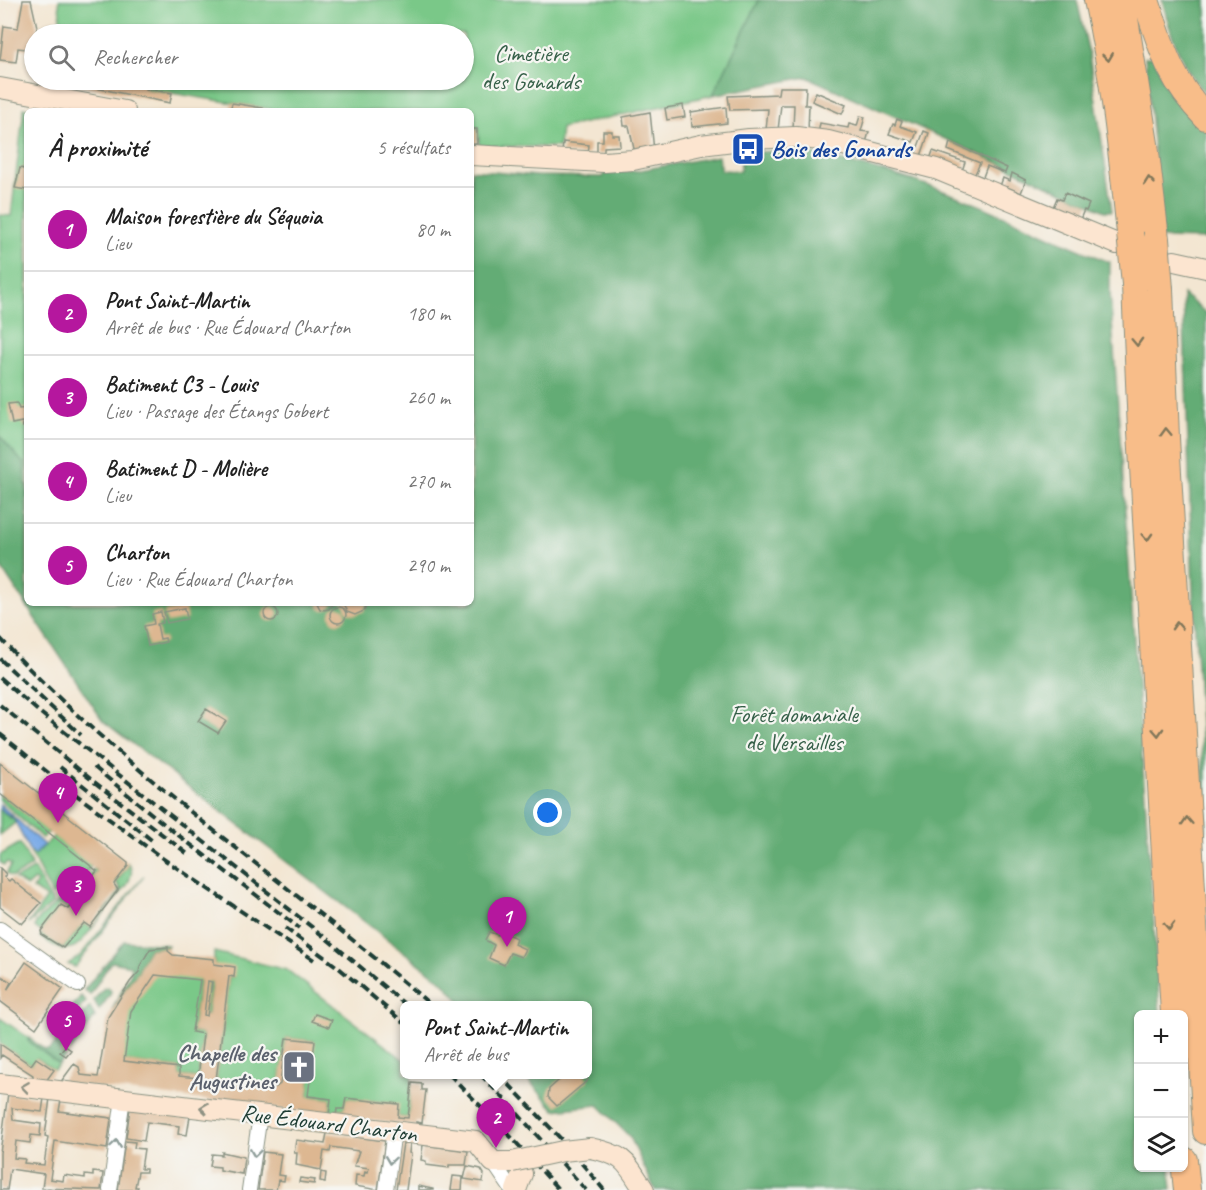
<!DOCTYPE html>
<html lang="fr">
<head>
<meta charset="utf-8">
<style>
	:root { --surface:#fff; --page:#f6f6f6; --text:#222; --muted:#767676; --line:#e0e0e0; --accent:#b5179e }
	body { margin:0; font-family:Caveat,sans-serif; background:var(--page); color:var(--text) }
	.controls { position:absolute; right:18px; bottom:18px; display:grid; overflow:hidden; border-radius:9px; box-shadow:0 2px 4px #0004 }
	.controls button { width:54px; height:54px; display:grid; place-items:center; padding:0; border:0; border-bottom:2px solid var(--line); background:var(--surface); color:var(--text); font:30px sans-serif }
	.you { position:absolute; left:548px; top:813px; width:21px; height:21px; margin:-15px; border:4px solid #fff; border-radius:50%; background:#1a73e8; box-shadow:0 0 0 9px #1a73e833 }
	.badge { display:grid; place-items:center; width:39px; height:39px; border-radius:50%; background:var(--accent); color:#fff; font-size:20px; font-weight:700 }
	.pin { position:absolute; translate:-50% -50px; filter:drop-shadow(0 2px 3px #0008) }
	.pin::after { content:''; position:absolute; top:32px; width:21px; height:18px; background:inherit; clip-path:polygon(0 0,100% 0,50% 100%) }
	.popup { position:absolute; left:400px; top:1001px; width:192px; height:78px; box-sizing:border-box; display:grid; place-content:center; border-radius:9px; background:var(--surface); filter:drop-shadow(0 2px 4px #0005); font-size:20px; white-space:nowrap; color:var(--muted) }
	.popup b { font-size:22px; color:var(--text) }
	.popup::after { content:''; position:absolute; left:50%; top:100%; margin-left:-12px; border:12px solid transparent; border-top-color:var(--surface) }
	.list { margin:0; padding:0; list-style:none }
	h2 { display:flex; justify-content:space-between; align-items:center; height:78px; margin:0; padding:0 24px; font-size:26px }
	h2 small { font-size:20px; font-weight:400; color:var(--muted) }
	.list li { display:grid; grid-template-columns:39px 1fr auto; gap:18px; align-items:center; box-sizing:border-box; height:84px; padding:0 24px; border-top:2px solid var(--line) }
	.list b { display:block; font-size:22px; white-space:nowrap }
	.list p { margin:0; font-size:20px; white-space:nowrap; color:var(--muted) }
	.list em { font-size:20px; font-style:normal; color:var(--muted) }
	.icon { flex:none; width:33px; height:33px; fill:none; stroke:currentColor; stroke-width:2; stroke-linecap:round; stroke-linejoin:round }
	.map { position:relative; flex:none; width:1206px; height:1190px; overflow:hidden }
	.search { position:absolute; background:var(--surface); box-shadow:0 2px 4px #0004; left:24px; top:24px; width:450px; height:66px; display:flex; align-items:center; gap:15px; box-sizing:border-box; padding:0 21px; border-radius:33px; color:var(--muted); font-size:22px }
	.panel { position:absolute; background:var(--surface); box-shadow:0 2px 4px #0004; left:24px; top:108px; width:450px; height:498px; border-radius:9px }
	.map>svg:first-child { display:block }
</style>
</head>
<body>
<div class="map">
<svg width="1206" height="1190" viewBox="0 0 1206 1190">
	<rect width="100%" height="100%" fill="#f6f6f2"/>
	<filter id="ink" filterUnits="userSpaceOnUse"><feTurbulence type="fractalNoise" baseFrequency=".0167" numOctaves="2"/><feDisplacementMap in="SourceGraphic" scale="12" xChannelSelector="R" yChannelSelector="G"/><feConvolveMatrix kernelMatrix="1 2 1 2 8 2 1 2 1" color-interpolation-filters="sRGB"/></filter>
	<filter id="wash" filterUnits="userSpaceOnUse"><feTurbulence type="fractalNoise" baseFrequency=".008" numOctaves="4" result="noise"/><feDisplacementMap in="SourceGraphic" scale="24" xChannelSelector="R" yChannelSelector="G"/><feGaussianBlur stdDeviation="1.35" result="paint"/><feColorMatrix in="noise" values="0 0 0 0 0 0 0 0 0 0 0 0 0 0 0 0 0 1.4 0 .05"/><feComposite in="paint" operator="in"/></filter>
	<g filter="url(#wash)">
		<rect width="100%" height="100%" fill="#f3e6d2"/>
		<path fill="#7ac888" stroke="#4c825e" stroke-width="1.5" d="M59 0H759L713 95 561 128 559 147 479 146 478 128 471 127V111H282L92 80H464V34H61Z
			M24 108 42 111H27V561L0 531V215L11 216Z
			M0 794 49 832 42 838 0 800Z
			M0 809 10 818H14L15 823 0 835Z
			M54 836 91 866 87 872 52 895 29 850 35 855Z
			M20 843 32 866 13 877 6 874 11 865 7 862 4 865 0 862V855Z
			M128 863C134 869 131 877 127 885L81 942 74 947 62 950 40 937 42 934 63 948 84 923 92 928 120 892 118 890 121 889 116 882 128 866Z
			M34 869 53 903 28 924 47 898 33 889 37 882 34 880 27 886 15 879Z
			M94 869 97 871 72 904 63 897V893L90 874Z
			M144 876 75 967 68 964 80 956Z
			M60 900 69 907 68 909 61 905 41 932 35 927 36 922Z
			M214 952 287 970 404 1060V1074L412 1075 408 1118 398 1117V1104L346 1098 344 1109H337L336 1116 329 1115 331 1099 308 1096 314 1041 286 1038 280 1084 276 1087 216 1080 229 976 234 977 214 964Z
			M156 968 212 976 207 1016 204 1015 208 981H199L192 1032 203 1034 198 1078 179 1076V1068L120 1061 126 1015Z
			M0 1018 29 1038 28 1041 59 1064 54 1070 37 1058 31 1065 0 1044Z"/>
		<path fill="#63ac74" stroke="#417454" stroke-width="1.5" d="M759 0H1077L1089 54 1112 211H1105L807 77 713 95Z
			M1162 0H1206V94C1182 71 1170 32 1162 0Z
			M1145 57H1154L1165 85 1206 130V239L1162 238Z
			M795 150C849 162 903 175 954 195 1007 215 1057 242 1110 262V292L1160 1014H1138V1168H1170L1172 1190H655L630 1137 598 1105 555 1110 524 1075 588 1074V1006L463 1005 443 982 103 721 0 566V436L24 464V484L27 485V603H471V170L537 176 603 177 605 171H635L718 156 721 170 740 171 742 153Z
			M1183 294 1206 313V832L1193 594Z
			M124 941 168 945 167 947 150 949 140 966 139 972 130 982 112 1010 131 972V966L113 962 110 963 90 995 84 990Z
			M107 987 111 991 110 995 99 1010 94 1000 104 988Z
			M81 996 86 1002 59 1030H57L56 1027Z
			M90 1007 95 1017 71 1050 65 1046 61 1052 66 1056 59 1064 28 1041 29 1038 45 1050H49Z"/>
		<path fill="#7dace7" stroke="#4e748e" stroke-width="1.5" d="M0 804 44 845 35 855 29 850 14 819 0 809Z"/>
		<g id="blocks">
			<path fill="#ddb791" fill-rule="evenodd" d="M23 0H31L37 27 34 50 18 48 16 62 0 60 4 26 18 28Z
				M90 28 94 32 97 34H83Z
				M72 80 104 82V80H134L133 83 146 85 145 89 172 93 170 103 71 83Z
				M779 87H806L805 105H809L808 132 793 130 794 105H781L778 130H766L768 109 730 110 728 96 778 94Z
				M816 92 846 105 842 114 812 101Z
				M232 103 263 108 262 111H230Z
				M683 105 685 117 667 120 665 108Z
				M726 107 727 123 692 127 691 112Z
				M650 112 654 151 641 154 640 148 634 149 629 126H624L623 117Z
				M860 116 865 117 861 131 869 132 866 143 818 134 820 123 848 128 849 124 857 126Z
				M897 119 902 121 900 126 917 132 913 142 889 134 893 124 895 125Z
				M471 129H477V144H471Z
				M603 131H612V135H619L620 146 604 147V154H597V141H603Z
				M924 131 929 133 920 159 914 157Z
				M563 142 589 145 588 155 562 153Z
				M950 142 1007 168 1005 173 987 166 983 177 975 174 980 163 948 150Z
				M933 151 965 162 961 174 929 162Z
				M26 159H27V190L15 188 20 168 24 169Z
				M1012 173 1026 180 1021 193 1007 187 1005 192 999 189 1003 178 1010 181Z
				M1065 193 1089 204 1086 211 1084 210 1078 224 1051 212 1057 198 1062 200Z
				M17 403 19 409 27 408V426L23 427 22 422 12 424 8 404Z
				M317 603H333L329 609 324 610 320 609Z
				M343 603H367L364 611 355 615 347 612Z
				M330 615a8 8 0 1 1 16 0a8 8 0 1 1-16 0Z
				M264 614a7 7 0 1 1 14 0a7 7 0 1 1-14 0Z
				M185 608 187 619 167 623 164 612Z
				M161 612 163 623 157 624 160 639 165 638 166 642 148 646 144 626 154 624 152 614Z
				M206 709 226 721 218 733 198 721Z
				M0 763 128 863V866L114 884 118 890 90 927 84 923 63 948 42 935 41 931 61 905 68 909 97 871 0 794Z
				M0 868 6 874 4 877 9 881 11 879 41 903 22 924 0 907Z
				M500 931 516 938 514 944 525 949 521 957 510 953 504 965 489 958 494 945 485 940 489 932 498 935Z
				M168 947V951L173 955 214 959V964L235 967 234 977 229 976 216 1080 276 1087 280 1084 286 1038 315 1041 308 1096 331 1099 329 1115 60 1083 74 1064 79 1067 81 1075 98 1077 108 1017 130 982 139 972 140 966 150 949ZM155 975 200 980 192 1032 203 1034 198 1078 179 1076V1068L124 1061 131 1011ZM208 981 212 982 207 1016 204 1015Z
				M26 962 63 989 36 1028 0 1001V975L11 982 7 990Z
				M315 1014 332 1020 329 1027 312 1021Z
				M0 1044 31 1065 36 1058 54 1070 46 1081 32 1079 33 1075 2 1055 0 1058Z
				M65 1046 71 1050 66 1056 60 1052Z
				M566 1074H584L588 1080 557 1106 548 1097 549 1089Z
				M412 1083 422 1084V1090H426L422 1123 416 1122V1126L336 1116 337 1109H344L346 1098 399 1104 398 1117 408 1118Z
				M8 1093 44 1098 42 1112 12 1108 13 1120 41 1124 40 1136 31 1135 30 1143 16 1141 14 1158 25 1159 24 1163 44 1165 48 1137 45 1136 50 1098 61 1100 59 1111 111 1118 107 1149 55 1141 50 1179 63 1181 64 1175 85 1178V1175L93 1176V1172L103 1173 101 1190 42 1188 44 1174 10 1169 7 1190H0V1153Z
				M130 1108 190 1116 187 1135 178 1134 179 1126 147 1122 144 1141 126 1138Z
				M327 1133 385 1141 378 1190 355 1186 356 1175 364 1176 365 1171 368 1172 369 1168 354 1166 359 1151 331 1147 330 1152 324 1151 321 1170 296 1165 297 1153H294L296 1140 325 1144Z
				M125 1141 135 1142 134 1148 144 1149 141 1169H146V1172H138L135 1187H138L137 1190H118Z
				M403 1143H410L409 1153 411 1154 406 1190H396Z
				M423 1145 468 1151 466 1165H449V1168L426 1165V1161L421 1160Z
				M222 1152 244 1157 242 1174 220 1170V1167L210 1166 212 1154 222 1155Z
				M263 1152 281 1154 278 1175 285 1176 284 1181 278 1180 276 1190H258Z
				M467 1166 481 1169 484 1174 483 1182 464 1179Z
				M321 1172 326 1173 325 1182 320 1181Z
				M453 1176 463 1177 462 1190H451Z
				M300 1178 315 1180 314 1184 299 1182Z
				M418 1186 433 1189V1190H418Z"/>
		</g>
	</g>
	<g filter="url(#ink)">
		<use href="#blocks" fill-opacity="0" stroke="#899283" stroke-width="1.5"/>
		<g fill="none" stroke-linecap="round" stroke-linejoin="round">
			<defs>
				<path id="street" d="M0 929 78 985
					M493 1162 512 1190
					M110 1190 123 1098
					M249 1190 260 1115
					M386 1190 394 1130"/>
				<path id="secondary" d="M0 88 125 111
					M471 155 604 162 633 160 701 145 749 139 796 137 828 141 936 169 1117 244
					M1174 261 1206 268
					M0 1084 476 1141 493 1162H512
					M590 1148C625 1155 626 1162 644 1190
					M516 1190 522 1174"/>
				<path id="highway" d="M1097 0C1114 77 1122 155 1130 233
					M1122 0 1145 144 1156 239
					M1146 0C1162 49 1169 79 1206 117
					M1135 284 1141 431 1174 1014
					M1160 289 1166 438 1206 1131
					M1184 1160 1187 1190"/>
			</defs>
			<use href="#street" stroke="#899283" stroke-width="16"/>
			<use href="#secondary" stroke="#899283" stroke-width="22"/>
			<use href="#highway" stroke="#899283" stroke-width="28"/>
			<use href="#street" stroke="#fff" stroke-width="14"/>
			<use href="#secondary" stroke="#fce5d0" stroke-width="20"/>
			<use href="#highway" stroke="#f8bd89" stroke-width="26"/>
			<path stroke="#1f3d34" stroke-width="4" stroke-dasharray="9 4.5" stroke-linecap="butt" d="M0 638C129 778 289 882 432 1006
				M0 659 81 735
				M0 678 38 711 327 939 407 1006
				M0 705 93 781 189 855
				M0 734 71 791 162 858 314 960
				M60 767 154 842
				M94 767 169 828 299 928
				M285 928 339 968 404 1023
				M449 1074 512 1138 559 1190
				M480 1074 508 1103 586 1190
				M499 1074 563 1141 604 1190"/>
			<defs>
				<path id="secondary-bridge" d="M512 1162 563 1151 590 1148"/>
				<path id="highway-bridge" d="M1130 233 1135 284
					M1156 239 1160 289"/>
			</defs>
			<use href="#secondary-bridge" stroke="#899283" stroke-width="22" stroke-linecap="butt"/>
			<use href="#highway-bridge" stroke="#899283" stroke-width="28" stroke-linecap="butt"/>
			<use href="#secondary-bridge" stroke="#fce5d0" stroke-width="20"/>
			<use href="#highway-bridge" stroke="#f8bd89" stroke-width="26"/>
		</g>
		<defs><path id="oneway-chevron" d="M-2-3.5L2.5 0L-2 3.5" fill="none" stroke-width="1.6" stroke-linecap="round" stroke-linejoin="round" transform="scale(1.5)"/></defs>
		<g stroke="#81775a">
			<use href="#oneway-chevron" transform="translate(1108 57) rotate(82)"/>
			<use href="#oneway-chevron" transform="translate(1149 181) rotate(-96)"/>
			<use href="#oneway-chevron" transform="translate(1137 342) rotate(88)"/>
			<use href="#oneway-chevron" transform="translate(1166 432) rotate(-92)"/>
			<use href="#oneway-chevron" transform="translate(1147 537) rotate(87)"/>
			<use href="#oneway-chevron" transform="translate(1177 626) rotate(-93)"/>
			<use href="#oneway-chevron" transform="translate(1158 732) rotate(87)"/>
			<use href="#oneway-chevron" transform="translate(1187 821) rotate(-93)"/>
			<use href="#oneway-chevron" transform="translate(1169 926) rotate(87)"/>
		</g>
		<g stroke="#8e9182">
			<use href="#oneway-chevron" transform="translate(25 1087) rotate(-172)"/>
			<use href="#oneway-chevron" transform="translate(204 1108) rotate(-173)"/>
		</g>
		<g stroke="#8f9e9a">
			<use href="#oneway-chevron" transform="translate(116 1144) rotate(-82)"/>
			<use href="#oneway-chevron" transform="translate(255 1153) rotate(98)"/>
			<use href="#oneway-chevron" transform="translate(390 1160) rotate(98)"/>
		</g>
	</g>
	<defs>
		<symbol id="bus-square" viewBox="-11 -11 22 22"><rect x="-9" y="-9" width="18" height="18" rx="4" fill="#1a4fb4" stroke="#f6f6f2"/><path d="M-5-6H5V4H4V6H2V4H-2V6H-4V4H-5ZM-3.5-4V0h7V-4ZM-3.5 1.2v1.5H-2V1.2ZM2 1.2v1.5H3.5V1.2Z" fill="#fff"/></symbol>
		<symbol id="church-square" viewBox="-11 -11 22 22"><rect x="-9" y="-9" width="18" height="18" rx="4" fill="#6b7280" stroke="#f6f6f2"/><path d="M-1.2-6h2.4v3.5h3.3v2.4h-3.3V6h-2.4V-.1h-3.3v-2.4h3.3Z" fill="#fff"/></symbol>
	</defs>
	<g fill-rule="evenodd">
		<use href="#bus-square" x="729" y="130" width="38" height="38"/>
		<use href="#church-square" x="280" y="1048" width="38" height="38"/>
	</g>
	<g text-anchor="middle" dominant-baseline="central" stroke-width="4.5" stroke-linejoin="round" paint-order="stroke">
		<g font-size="24" fill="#366049" stroke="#f6f6f2">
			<text x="531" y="53">Cimetière<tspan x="531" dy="28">des Gonards</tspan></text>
			<text x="794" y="714">Forêt domaniale<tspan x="794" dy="28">de Versailles</tspan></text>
		</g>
		<g font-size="24" font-weight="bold" fill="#164399" stroke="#f6f6f2" text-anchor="start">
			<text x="771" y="149">Bois des Gonards</text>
		</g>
		<g font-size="24" font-weight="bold" fill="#5b616d" stroke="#f6f6f2" text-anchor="end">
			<text x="276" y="1053">Chapelle des<tspan x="276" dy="28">Augustines</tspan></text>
		</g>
		<g font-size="24" fill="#1f3d34" stroke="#f6f6f2">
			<text transform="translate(329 1123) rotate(7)">Rue Édouard Charton</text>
		</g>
	</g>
</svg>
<div class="controls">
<button>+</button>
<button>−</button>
<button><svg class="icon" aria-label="layers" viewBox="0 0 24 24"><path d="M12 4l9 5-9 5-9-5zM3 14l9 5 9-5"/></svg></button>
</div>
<div class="you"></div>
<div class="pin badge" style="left:507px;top:947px">1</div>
<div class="pin badge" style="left:496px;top:1148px">2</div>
<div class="popup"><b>Pont Saint-Martin</b>Arrêt de bus</div>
<div class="pin badge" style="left:76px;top:916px">3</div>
<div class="pin badge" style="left:58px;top:823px">4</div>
<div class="pin badge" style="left:66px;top:1051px">5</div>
<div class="search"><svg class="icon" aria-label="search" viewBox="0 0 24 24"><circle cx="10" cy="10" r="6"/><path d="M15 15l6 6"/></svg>Rechercher</div>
<section class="panel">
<h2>À proximité<small>5 résultats</small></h2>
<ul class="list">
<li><span class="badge">1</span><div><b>Maison forestière du Séquoia</b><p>Lieu</p></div><em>80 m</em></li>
<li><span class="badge">2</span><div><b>Pont Saint-Martin</b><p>Arrêt de bus · Rue Édouard Charton</p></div><em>180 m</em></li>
<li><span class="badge">3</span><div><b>Batiment C3 - Louis</b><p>Lieu · Passage des Étangs Gobert</p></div><em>260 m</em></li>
<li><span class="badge">4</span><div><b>Batiment D - Molière</b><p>Lieu</p></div><em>270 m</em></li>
<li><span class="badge">5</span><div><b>Charton</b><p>Lieu · Rue Édouard Charton</p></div><em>290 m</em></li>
</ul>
</section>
</div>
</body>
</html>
